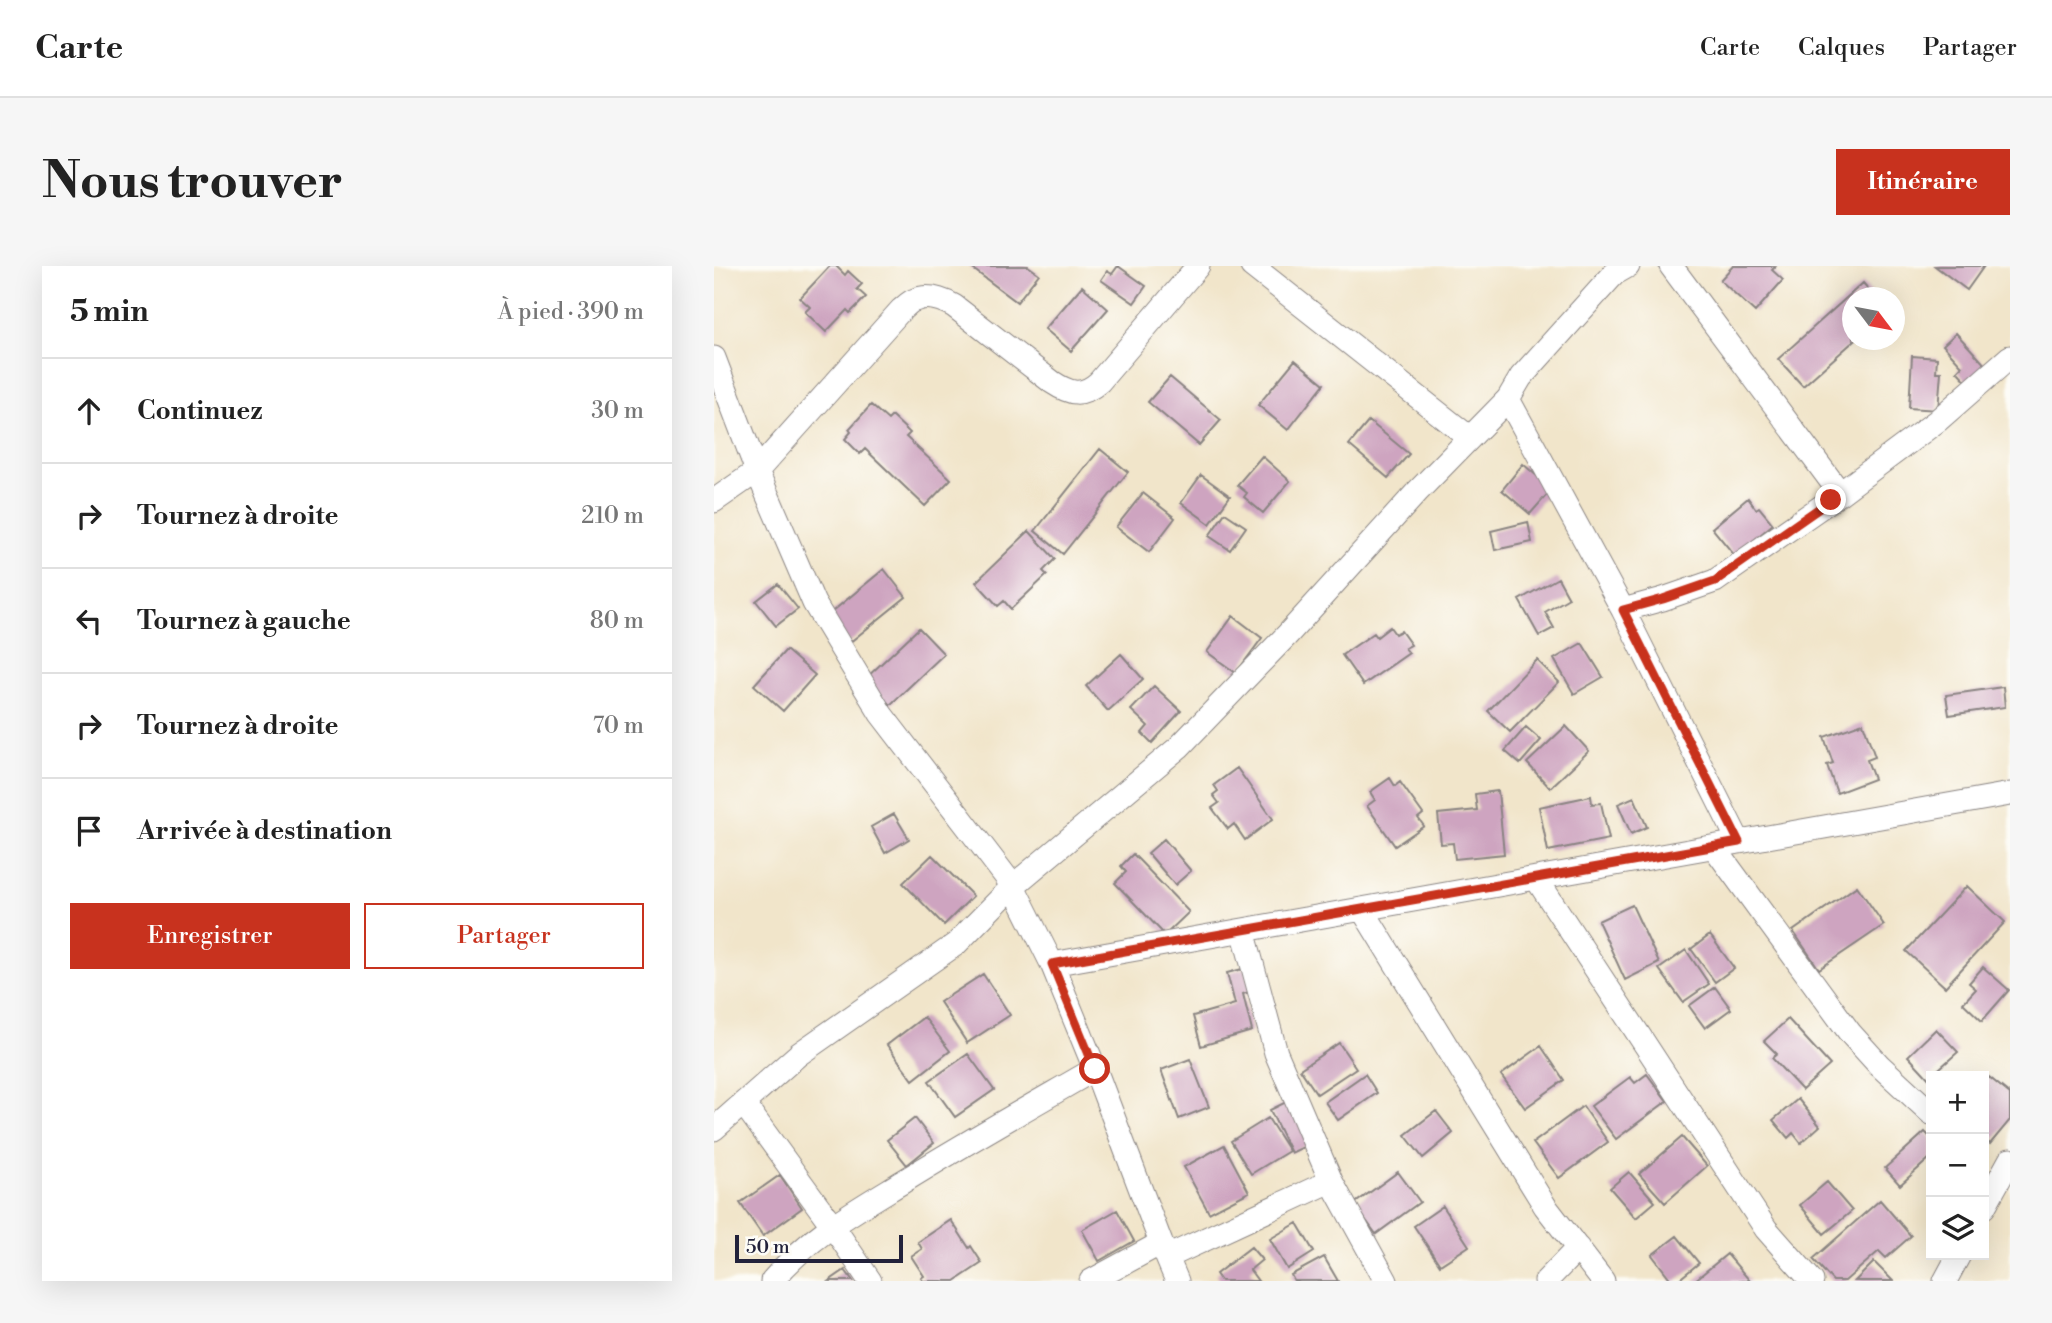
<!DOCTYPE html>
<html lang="fr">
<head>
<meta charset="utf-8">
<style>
	:root { --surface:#fff; --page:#f6f6f6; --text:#222; --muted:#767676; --line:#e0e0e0; --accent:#c8321e }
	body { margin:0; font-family:"Libre Bodoni",serif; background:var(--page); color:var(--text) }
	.controls { position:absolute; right:21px; bottom:21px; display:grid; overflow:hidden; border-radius:0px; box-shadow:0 7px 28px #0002 }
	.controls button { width:63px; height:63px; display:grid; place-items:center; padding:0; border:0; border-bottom:2px solid var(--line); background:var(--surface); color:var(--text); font:35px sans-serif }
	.compass { position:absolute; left:1128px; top:21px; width:63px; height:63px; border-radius:50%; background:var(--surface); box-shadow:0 7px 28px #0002; rotate:122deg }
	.scale { position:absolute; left:21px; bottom:18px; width:168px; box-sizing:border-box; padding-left:7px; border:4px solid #22223b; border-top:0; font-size:19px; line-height:24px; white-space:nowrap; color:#22223b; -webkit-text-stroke:5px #fdfcf7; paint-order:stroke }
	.stop { position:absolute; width:21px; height:21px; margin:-16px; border:5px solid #c8321e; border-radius:50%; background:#fff }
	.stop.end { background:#c8321e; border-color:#fff; box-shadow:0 2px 7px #0008 }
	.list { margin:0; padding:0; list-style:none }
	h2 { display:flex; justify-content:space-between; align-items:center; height:91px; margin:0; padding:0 28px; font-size:30px }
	h2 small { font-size:23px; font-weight:400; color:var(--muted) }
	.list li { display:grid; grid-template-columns:46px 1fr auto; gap:21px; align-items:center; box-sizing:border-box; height:105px; padding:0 28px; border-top:2px solid var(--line) }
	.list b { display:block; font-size:26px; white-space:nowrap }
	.list em { font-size:23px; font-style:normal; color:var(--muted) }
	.actions { display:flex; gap:14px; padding:21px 28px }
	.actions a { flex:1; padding:16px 0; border:2px solid var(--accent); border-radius:0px; text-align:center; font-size:24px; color:var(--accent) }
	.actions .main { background:var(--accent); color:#fff }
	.icon { flex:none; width:38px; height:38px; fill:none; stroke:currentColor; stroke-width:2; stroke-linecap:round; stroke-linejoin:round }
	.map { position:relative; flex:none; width:1296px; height:1015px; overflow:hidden; border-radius:0px }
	header { display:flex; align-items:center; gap:42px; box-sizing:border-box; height:98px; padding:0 35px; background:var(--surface); border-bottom:2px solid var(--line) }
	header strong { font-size:33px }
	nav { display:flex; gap:38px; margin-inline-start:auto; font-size:24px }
	.intro { display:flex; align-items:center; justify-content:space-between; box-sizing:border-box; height:168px; padding:0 42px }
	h1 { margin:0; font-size:49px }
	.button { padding:18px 32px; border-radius:0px; background:var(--accent); color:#fff; font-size:24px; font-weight:700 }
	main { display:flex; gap:42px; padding:0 42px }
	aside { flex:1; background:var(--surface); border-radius:0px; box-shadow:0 7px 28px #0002 }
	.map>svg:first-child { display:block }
</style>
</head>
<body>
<header>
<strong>Carte</strong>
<nav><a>Carte</a><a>Calques</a><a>Partager</a></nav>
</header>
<div class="intro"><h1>Nous trouver</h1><a class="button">Itinéraire</a></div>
<main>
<aside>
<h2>5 min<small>À pied · 390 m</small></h2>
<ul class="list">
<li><svg class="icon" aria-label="ahead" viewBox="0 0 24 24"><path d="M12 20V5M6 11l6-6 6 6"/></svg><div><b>Continuez</b></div><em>30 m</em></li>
<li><svg class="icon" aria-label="right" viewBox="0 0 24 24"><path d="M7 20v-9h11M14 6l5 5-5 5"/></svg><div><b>Tournez à droite</b></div><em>210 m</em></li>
<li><svg class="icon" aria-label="left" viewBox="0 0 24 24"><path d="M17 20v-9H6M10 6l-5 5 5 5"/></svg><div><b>Tournez à gauche</b></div><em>80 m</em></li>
<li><svg class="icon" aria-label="right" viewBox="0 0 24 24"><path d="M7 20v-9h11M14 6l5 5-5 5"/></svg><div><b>Tournez à droite</b></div><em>70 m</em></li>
<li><svg class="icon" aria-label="arrive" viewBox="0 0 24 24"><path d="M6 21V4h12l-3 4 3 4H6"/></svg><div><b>Arrivée à destination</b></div></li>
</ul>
<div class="actions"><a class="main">Enregistrer</a><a>Partager</a></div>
</aside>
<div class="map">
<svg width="1296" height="1015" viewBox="0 0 1296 1015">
	<rect width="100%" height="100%" fill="#fdfcf7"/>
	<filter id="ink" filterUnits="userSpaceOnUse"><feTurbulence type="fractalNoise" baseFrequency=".0143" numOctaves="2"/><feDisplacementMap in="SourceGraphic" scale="14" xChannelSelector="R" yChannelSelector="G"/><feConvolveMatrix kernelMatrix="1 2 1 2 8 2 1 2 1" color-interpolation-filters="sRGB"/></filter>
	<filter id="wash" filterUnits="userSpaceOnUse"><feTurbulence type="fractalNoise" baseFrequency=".00686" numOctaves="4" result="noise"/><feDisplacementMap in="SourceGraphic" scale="28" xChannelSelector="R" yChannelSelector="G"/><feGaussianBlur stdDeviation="1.57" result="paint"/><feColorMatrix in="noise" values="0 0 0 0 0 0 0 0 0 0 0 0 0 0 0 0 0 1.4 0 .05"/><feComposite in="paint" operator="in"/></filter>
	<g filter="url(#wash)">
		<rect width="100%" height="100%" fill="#f1e5ca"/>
		<g id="blocks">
			<path fill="#cea4c0" d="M116 0H122L131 9 134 5 148 18 143 23 152 31 136 47 133 44 112 66 91 46 96 41 86 32Z
				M255 0H314L325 8 303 36Z
				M404 0 432 20 420 37 387 14 393 5 398 8Z
				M1019 0H1062L1058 4 1069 14 1041 46 1006 14Z
				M1221 0H1270L1253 24Z
				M1149 17 1162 32H1139V74H1141L1089 120 1064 93Z
				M368 20 394 43 357 85 331 63Z
				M1242 67 1274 102 1256 119 1243 105 1248 100 1229 79Z
				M1198 90 1223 92 1222 106H1227L1224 144 1195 142Z
				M581 94 610 118 574 164 544 139Z
				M456 111 507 154 485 179 434 136Z
				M157 139 174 154 178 150 196 167 192 171 237 213 211 240 151 183 146 188 131 173 137 166 135 163Z
				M655 155 695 188 674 212 635 179Z
				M386 183 414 206 349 288 321 265Z
				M548 190 576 215 549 247 530 231 533 227 523 219Z
				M809 198 838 223 816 248 788 224Z
				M487 209 516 230 496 258 467 237Z
				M429 227 461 252 435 286 402 261Z
				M1034 232 1042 243 1045 241 1059 258 1021 290 998 262Z
				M511 247 532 261 516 284 495 270Z
				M814 256 818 276 781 284 777 265Z
				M315 265 341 293 329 305 333 309 297 343 290 335 284 340 262 316Z
				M170 303 192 331 135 377 113 350Z
				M844 312 855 332 831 346 840 362 825 370 805 334Z
				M64 318 84 343 62 360 42 335Z
				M519 350 548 372 522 407 493 386Z
				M676 361 681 368 687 365 697 379 691 382 695 387 649 419 628 389 660 367 663 371Z
				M205 362 230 388 176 439 151 413Z
				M868 377 889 411 860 428 840 393Z
				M72 384 101 409 69 445 40 419Z
				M407 388 429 413 394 445 372 420Z
				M823 394 845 416 796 466 774 445Z
				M440 420 467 445 438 477 428 467 434 460 417 444Z
				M1289 421 1291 441 1235 449 1232 429Z
				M1149 457 1161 491 1153 494 1160 513 1123 527 1113 499 1119 497 1110 471Z
				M852 460 875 485 836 522 813 497Z
				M812 461 827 474 806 498 791 485Z
				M523 502 559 553 531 574 520 558 514 563 498 542 505 537 499 529 504 525 500 519Z
				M676 512 681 520 686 516 709 548 704 552 710 560 681 580 653 540 661 534 656 526Z
				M784 525 790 588 741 593 739 577 727 578 724 548 763 544 761 528Z
				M877 530 878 538 887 537 895 573 834 585 825 541Z
				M920 531 933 561 917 568 904 538Z
				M180 548 195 573 171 587 157 561Z
				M450 573 477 605 461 619 434 587Z
				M419 588 475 646 451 669 401 617 412 606 407 600Z
				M218 589 259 630 230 659 189 617Z
				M1143 620 1170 659 1105 703 1079 665Z
				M1253 620 1291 656 1231 721 1192 685Z
				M918 639 945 697 911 714 884 655Z
				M996 669 1020 702 1001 716 977 683Z
				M972 684 995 718 969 736 945 703Z
				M1269 701 1295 724 1268 755 1249 737 1262 723 1255 717Z
				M532 702 538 725 529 728 538 765 487 780 479 750 521 738 513 707Z
				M269 708 296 749 253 777 226 736Z
				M1001 721 1017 743 991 762 975 740Z
				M210 751 236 785 199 814 173 779Z
				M1074 753 1116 799 1088 824 1058 792 1063 788 1050 775Z
				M1222 763 1244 786 1217 810V815L1194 790Z
				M625 777 642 802 603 828 586 803Z
				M827 780 850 814 811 842 787 809Z
				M254 788 280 824 241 851 215 815Z
				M476 793 495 841 465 853 447 804Z
				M651 808 663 827 624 854 611 836Z
				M933 808 953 835 902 873 877 840 916 811 921 817Z
				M1275 811 1296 828V854L1276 878 1270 873V818Z
				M1084 833 1106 860 1087 877 1079 867 1074 872 1059 854Z
				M574 835 596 878 577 887 556 844Z
				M869 840 894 876 845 912 819 877Z
				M722 845 739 867 709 892 691 869Z
				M201 852 220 877 193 899 173 874Z
				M554 852 575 885 537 908 517 875Z
				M1211 866 1217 872V891L1186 919 1171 902Z
				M968 871 993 900 951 937 925 908Z
				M510 879 535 926 495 947 470 901Z
				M684 906 706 936 662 968 640 938Z
				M915 906 941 936 922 952 896 922Z
				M66 909 88 942 49 970 26 937Z
				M1113 916 1138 945 1110 968 1086 939Z
				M1166 934 1197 970 1172 992 1165 985 1131 1015H1119L1099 993Z
				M729 940 755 980 726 999 700 960Z
				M403 944 420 975 385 995 368 964Z
				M237 954 255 982 257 980 268 997 241 1015H209L207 1012 210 1010 197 990 208 983 204 976Z
				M583 957 600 986 573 1003 556 973Z
				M963 970 985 997 963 1015H958L938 989Z
				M537 981 548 994 536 1004 544 1015H507L502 1008Z
				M1013 988 1036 1015H980Z
				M610 991 624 1015H580L577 1009Z
				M1160 996 1179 1015H1141Z
				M131 1004 139 1015H115Z"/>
		</g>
	</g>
	<g filter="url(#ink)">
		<use href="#blocks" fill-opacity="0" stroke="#8a8482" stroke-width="2"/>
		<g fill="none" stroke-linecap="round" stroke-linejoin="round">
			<defs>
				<path id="minor" d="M538 0 756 172
					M957 0 1126 227
					M0 92 43 205 100 337 167 448 299 620 338 698 381 803 447 977 463 1015
					M794 133 909 344 1025 576
					M0 235 43 205 187 44C191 41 196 35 201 34 214 28 229 34 240 40L338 116C356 128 368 131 385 116L484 0
					M909 344 949 333 1001 315 1117 234 1223 155 1296 91
					M1000 581 1136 767 1165 799 1217 847
					M822 612 1052 963 1098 1015
					M648 643 831 940 889 1015
					M529 664 562 787 617 915 672 1015
					M338 698 1296 528
					M30 838 118 959 156 1015
					M0 863 85 788 242 678 299 620 465 481 574 368 703 226 794 133 807 111 900 8 914 0
					M1270 941 1296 894
					M453 991 617 915
					M58 1015C95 970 141 945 190 915 253 876 317 840 381 803
					M377 1015 447 977
					M832 1015 864 982
					M1231 1015 1245 989"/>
			</defs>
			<use href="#minor" stroke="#8a8482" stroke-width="25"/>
			<use href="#minor" stroke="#fff" stroke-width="23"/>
		</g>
	</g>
	<g fill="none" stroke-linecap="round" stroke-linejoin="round" filter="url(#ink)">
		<path stroke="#c8321e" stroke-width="9" d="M381 803 338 698 1025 576 909 344 949 333 1001 315 1117 234"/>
	</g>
</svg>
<div class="controls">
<button>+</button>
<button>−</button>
<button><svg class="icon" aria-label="layers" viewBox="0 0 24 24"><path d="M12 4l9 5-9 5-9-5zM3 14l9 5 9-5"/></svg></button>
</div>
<svg class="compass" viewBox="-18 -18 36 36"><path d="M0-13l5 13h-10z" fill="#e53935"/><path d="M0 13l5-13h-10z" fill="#767676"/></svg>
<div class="scale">50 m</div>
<div class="stop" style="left:381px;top:803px"></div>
<div class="stop end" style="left:1117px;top:234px"></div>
</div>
</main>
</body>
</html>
